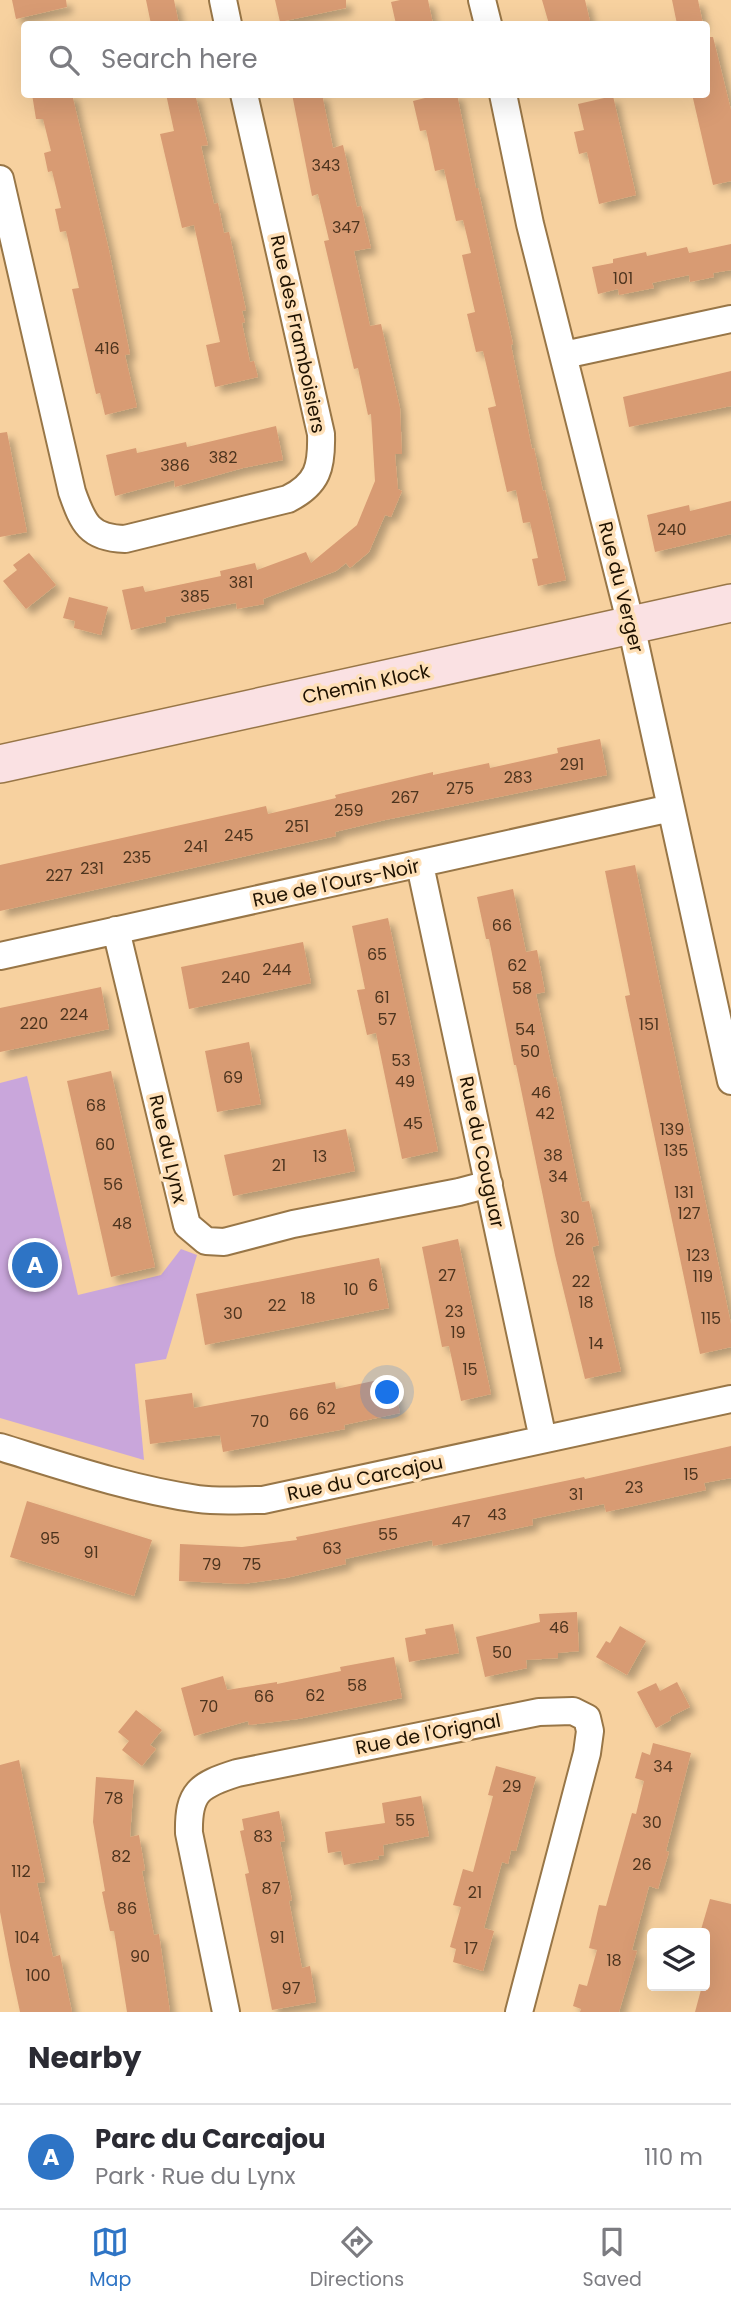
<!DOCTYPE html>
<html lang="en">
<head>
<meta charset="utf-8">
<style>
	:root { --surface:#fff; --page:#f7f7f7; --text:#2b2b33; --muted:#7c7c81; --line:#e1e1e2; --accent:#2e74c5 }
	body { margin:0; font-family:Poppins,sans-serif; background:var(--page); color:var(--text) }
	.controls { position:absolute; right:21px; bottom:21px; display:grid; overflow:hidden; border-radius:7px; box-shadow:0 7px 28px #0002 }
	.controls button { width:63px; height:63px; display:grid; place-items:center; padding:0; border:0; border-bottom:2px solid var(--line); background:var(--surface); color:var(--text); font:35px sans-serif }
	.you { position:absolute; left:388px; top:1393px; width:24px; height:24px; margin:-18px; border:5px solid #fff; border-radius:50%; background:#1a73e8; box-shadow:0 0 0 10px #1a73e833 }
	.badge { display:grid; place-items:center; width:46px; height:46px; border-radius:50%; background:var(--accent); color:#fff; font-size:23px; font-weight:700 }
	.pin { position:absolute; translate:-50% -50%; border:4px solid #fff; box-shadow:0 2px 7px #0006 }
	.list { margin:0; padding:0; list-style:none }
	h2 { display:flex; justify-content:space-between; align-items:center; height:91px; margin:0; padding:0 28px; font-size:30px }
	h2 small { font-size:23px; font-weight:400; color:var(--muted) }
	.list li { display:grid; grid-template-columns:46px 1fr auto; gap:21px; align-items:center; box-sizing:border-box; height:105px; padding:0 28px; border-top:2px solid var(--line) }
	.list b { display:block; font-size:26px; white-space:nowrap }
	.list p { margin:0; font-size:23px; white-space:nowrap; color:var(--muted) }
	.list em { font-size:23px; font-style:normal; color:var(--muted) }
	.icon { flex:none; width:38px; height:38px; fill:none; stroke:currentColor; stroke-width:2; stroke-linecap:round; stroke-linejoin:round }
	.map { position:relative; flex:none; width:731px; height:2012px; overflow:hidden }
	.search { position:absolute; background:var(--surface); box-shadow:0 7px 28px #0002; left:21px; right:21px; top:21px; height:77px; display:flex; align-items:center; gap:18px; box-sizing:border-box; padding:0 24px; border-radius:7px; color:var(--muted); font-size:26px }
	.sheet { height:196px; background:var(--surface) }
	nav { display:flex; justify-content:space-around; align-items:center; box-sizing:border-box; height:98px; border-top:2px solid var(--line); background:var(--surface); font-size:19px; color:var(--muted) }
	nav a { display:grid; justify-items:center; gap:4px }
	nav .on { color:var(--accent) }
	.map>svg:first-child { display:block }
</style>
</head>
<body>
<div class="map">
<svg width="731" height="2012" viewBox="0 0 731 2012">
	<defs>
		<filter id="shadow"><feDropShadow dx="6" dy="6" stdDeviation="3.5" flood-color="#0004"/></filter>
	</defs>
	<rect width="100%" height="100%" fill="#f7d19f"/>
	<path fill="#c9a6db" d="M27 1076 78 1295 161 1275 181 1249 197 1255 166 1359 135 1364 144 1460 0 1418V1083Z"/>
	<path fill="#d89b73" filter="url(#shadow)" d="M12 0H66L67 7 16 19Z
		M146 0H174L179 24H151Z
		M275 0H346V8L280 22Z
		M400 0H428L433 24H396L391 2Z
		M542 0H585L590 21 574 24H549Z
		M672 0H698L703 24H677Z
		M706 37H713L731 110V181L713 185 692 94H706Z
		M32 94H72L109 250 130 354 125 355 137 407 105 415 100 393 96 394 72 289 79 288 66 231 60 232 55 209 61 208 52 171 48 172 44 153 51 151 43 119H36Z
		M166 94H195L208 145 201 146 214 204 218 203 224 233 229 232 246 310 242 311 245 322 242 323 250 362 254 361 258 377 215 387 206 345 220 342 194 225 182 228 160 134 174 131Z
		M292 94H322L333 148 343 145 357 207 361 206 371 248 354 251 370 326 381 324 400 408 402 454H395L398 489 402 491 391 517 385 515 369 552 350 568 346 563 336 571 263 599 264 604 237 609 236 603 165 617 166 622 131 630 122 590 143 586 145 592 221 576 220 571 255 563 257 570 306 552 311 563 357 525 375 481 371 414 368 415 358 368 354 369 324 241 329 240 318 194 312 196Z
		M441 94H457L476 188H478L513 344 511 345 532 449 534 448 543 491 545 490 566 580 538 586 532 559 538 558 530 522 523 523 516 490 507 492 488 408 496 406 483 351 476 352 467 314 475 312 462 255 471 253 463 220 456 221 444 169 435 171 426 130 420 131 413 101Z
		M613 96 636 195 599 204 587 152 579 154 574 132 584 130 578 104Z
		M731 244V270L713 273 714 277 690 282 689 275 652 283 654 288 619 295 618 289 598 294 592 267 613 263V259L646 252 647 256 687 247 689 253Z
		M731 371V406L629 427 623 397Z
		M276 426 283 460 243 468 175 487 174 480 115 496 106 455 136 448 137 453 186 442 187 447Z
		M7 432 27 532 0 537V433Z
		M731 501V534L655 552 647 515 689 505 690 511Z
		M29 553 56 585 26 609 3 581 17 570 13 565Z
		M69 597 108 607 101 635 74 628 75 621 63 618Z
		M600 739 607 775 385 820 335 832 336 836 0 911V865L266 806 268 814 336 798 335 795 433 772V775L489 763 490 768 558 753 557 748Z
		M635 865 731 1324V1347L700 1354 625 996 630 995 605 871Z
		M513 889 526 952 537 950 545 992 536 994 554 1078 556 1077 582 1202 589 1201 599 1245 592 1247 621 1371 585 1379 555 1255 516 1065H514L489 939H486L477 897Z
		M388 918 438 1151 402 1159 376 1033 367 1035 357 990 365 989 352 926Z
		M303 942 311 983 189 1009 181 967Z
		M101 987 109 1029 0 1052V1008Z
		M249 1042 261 1104 217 1112 205 1051Z
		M111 1071 155 1267 111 1277 67 1081Z
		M346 1129 355 1171 233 1196 224 1155Z
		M458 1239 491 1394 461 1401 449 1346 442 1347 422 1247Z
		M379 1258 389 1308 205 1345 196 1294Z
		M392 1377 400 1413 344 1425 345 1429 223 1452 220 1435 150 1444 145 1400 192 1393 194 1408 335 1382 336 1389Z
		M731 1446V1478L704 1483 706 1490 606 1512 604 1504 532 1519 533 1525 491 1534 433 1546 432 1540 345 1559 346 1564 286 1578 243 1584 179 1581 180 1544 242 1547 297 1540 296 1537 317 1533 584 1477 585 1479Z
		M27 1501 152 1540 134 1596 10 1557Z
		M577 1612 579 1651 558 1653V1658L526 1660 527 1668 485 1677 476 1637 540 1622 539 1614Z
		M453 1624 459 1653 409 1662 405 1638 426 1634 425 1629Z
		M620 1626 646 1641 627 1675 596 1657 606 1641 610 1643Z
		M394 1657 402 1698 298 1719 249 1725 248 1721 194 1736 181 1688 223 1676 227 1690 277 1682V1684L341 1671 340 1667Z
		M677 1682 690 1707 670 1717 671 1720 656 1728 637 1692 656 1683 660 1691Z
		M136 1710 162 1730 150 1745 156 1749 142 1766 122 1750 129 1741 118 1732Z
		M653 1743 691 1753 666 1851 669 1852 658 1889 649 1886 632 1950 637 1951 619 2012H580L581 2009 573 2006 579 1984 587 1986 597 1950 589 1948 599 1905 606 1906 632 1813 636 1814 644 1781 635 1778 642 1752 650 1755Z
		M19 1760 45 1882 37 1883 53 1957 60 1955 72 2012H20L10 1965 0 1912V1765Z
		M496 1766 536 1777 516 1851 511 1850 508 1864 502 1862 484 1928 494 1931 483 1971 453 1962 456 1949 450 1947 461 1907 453 1905 463 1869 473 1872 493 1796 488 1795Z
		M96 1777 134 1780 130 1837 139 1835 145 1870 142 1871 154 1935 159 1934 170 2012H127L114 1931H110L102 1892 105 1891 93 1822Z
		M421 1796 429 1836 383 1845 384 1855 378 1856 379 1859 344 1865 341 1851 328 1853 325 1832 385 1823 382 1803Z
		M279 1811 285 1841 280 1842 292 1900 289 1901 302 1968 310 1966 316 2002 272 2010 245 1874 249 1873 240 1831 244 1830 242 1819Z
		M710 1899 731 1904V2012H695L702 1986H705V1974L709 1958 705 1957V1933H700Z"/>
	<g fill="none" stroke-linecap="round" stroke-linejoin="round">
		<defs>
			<path id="street" d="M223 0 228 24
				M482 0 488 24
				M503 94 530 224 631 625 731 1081
				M0 179 72 492C83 523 89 538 125 539L288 499C318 484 322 467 321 434L244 94
				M564 355 731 319
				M420 865 543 1439
				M116 930 187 1225 206 1241 224 1242 293 1224 459 1192 489 1184
				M0 956 671 808
				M0 1447C65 1467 130 1489 198 1499 219 1502 241 1500 263 1500L731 1399
				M226 2012 189 1833C188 1792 199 1785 237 1773L539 1712 573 1711 587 1718 590 1731 587 1753 519 2012"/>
			<path id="secondary" d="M0 764 731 603"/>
		</defs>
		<use href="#street" stroke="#987647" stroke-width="30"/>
		<use href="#secondary" stroke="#987647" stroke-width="40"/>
		<use href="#street" stroke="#fff" stroke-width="26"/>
		<use href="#secondary" stroke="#fae1e3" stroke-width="37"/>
	</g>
	<g text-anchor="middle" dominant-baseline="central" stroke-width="7" stroke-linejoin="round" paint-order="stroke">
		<g font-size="16" fill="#4d341e">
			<text x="326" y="165">343</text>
			<text x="346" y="227">347</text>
			<text x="623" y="278">101</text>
			<text x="107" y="348">416</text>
			<text x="223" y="457">382</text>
			<text x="175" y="465">386</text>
			<text x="672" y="529">240</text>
			<text x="241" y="582">381</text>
			<text x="195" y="596">385</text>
			<text x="572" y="764">291</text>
			<text x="518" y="777">283</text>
			<text x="460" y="788">275</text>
			<text x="405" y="797">267</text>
			<text x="349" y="810">259</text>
			<text x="297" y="826">251</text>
			<text x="239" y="835">245</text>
			<text x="196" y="846">241</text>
			<text x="137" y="857">235</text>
			<text x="92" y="868">231</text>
			<text x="59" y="875">227</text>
			<text x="502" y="925">66</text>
			<text x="377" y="954">65</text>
			<text x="517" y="965">62</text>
			<text x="277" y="969">244</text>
			<text x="236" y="977">240</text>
			<text x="522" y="988">58</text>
			<text x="382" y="997">61</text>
			<text x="74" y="1014">224</text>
			<text x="387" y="1019">57</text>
			<text x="34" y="1023">220</text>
			<text x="649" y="1024">151</text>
			<text x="525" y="1029">54</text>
			<text x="530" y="1051">50</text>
			<text x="401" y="1060">53</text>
			<text x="233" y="1077">69</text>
			<text x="405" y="1081">49</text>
			<text x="541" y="1092">46</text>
			<text x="96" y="1105">68</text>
			<text x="545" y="1113">42</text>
			<text x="413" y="1123">45</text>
			<text x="672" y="1129">139</text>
			<text x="105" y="1144">60</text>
			<text x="676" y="1150">135</text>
			<text x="553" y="1155">38</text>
			<text x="320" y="1156">13</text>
			<text x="279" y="1165">21</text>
			<text x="558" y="1176">34</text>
			<text x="113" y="1184">56</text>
			<text x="684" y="1192">131</text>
			<text x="689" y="1213">127</text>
			<text x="570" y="1217">30</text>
			<text x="122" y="1223">48</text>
			<text x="575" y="1239">26</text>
			<text x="698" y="1255">123</text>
			<text x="447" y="1275">27</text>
			<text x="703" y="1276">119</text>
			<text x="581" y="1281">22</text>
			<text x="373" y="1285">6</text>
			<text x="351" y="1289">10</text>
			<text x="308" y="1298">18</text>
			<text x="586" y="1302">18</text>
			<text x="277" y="1305">22</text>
			<text x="454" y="1311">23</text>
			<text x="233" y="1313">30</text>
			<text x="711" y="1318">115</text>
			<text x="458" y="1332">19</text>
			<text x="596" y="1343">14</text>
			<text x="470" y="1369">15</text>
			<text x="326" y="1408">62</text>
			<text x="299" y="1414">66</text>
			<text x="260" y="1421">70</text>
			<text x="691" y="1474">15</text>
			<text x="634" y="1487">23</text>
			<text x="576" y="1494">31</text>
			<text x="497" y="1514">43</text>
			<text x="461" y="1521">47</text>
			<text x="388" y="1534">55</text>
			<text x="50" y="1538">95</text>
			<text x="332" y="1548">63</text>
			<text x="91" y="1552">91</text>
			<text x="212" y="1564">79</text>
			<text x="252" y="1564">75</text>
			<text x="559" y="1627">46</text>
			<text x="502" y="1652">50</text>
			<text x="357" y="1685">58</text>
			<text x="315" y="1695">62</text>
			<text x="264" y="1696">66</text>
			<text x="209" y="1706">70</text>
			<text x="663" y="1766">34</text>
			<text x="512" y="1786">29</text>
			<text x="114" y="1798">78</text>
			<text x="405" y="1820">55</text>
			<text x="652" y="1822">30</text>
			<text x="263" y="1836">83</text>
			<text x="121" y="1856">82</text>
			<text x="642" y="1864">26</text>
			<text x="21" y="1871">112</text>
			<text x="271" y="1888">87</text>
			<text x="475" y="1892">21</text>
			<text x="127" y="1908">86</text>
			<text x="27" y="1937">104</text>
			<text x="277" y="1937">91</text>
			<text x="471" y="1948">17</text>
			<text x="140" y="1956">90</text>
			<text x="614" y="1960">18</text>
			<text x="38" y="1975">100</text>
			<text x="291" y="1988">97</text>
		</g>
		<g font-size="19" fill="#1f1201" stroke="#fee0b8">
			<text transform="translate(298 334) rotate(78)">Rue des Framboisiers</text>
			<text transform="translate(621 587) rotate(76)">Rue du Verger</text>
			<text transform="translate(366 684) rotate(-12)">Chemin Klock</text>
			<text transform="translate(336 883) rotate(-12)">Rue de l'Ours-Noir</text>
			<text transform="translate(168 1149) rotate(77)">Rue du Lynx</text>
			<text transform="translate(482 1152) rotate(78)">Rue du Couguar</text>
			<text transform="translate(365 1478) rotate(-12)">Rue du Carcajou</text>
			<text transform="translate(428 1734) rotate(-11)">Rue de l'Orignal</text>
		</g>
	</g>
</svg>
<div class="controls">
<button><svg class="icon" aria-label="layers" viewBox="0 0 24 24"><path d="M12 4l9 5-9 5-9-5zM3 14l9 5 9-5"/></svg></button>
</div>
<div class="you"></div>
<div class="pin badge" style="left:35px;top:1265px">A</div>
<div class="search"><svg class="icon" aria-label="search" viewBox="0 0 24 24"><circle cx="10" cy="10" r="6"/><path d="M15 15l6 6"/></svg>Search here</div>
</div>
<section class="sheet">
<h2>Nearby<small></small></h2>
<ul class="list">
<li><span class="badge">A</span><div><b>Parc du Carcajou</b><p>Park · Rue du Lynx</p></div><em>110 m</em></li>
</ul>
</section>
<nav>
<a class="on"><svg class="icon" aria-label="map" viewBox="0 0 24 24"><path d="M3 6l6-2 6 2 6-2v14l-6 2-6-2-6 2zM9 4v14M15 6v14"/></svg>Map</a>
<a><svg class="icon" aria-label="directions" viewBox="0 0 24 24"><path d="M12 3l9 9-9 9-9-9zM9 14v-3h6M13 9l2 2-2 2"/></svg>Directions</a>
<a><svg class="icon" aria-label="saved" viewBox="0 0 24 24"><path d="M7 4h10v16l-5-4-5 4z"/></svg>Saved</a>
</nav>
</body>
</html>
